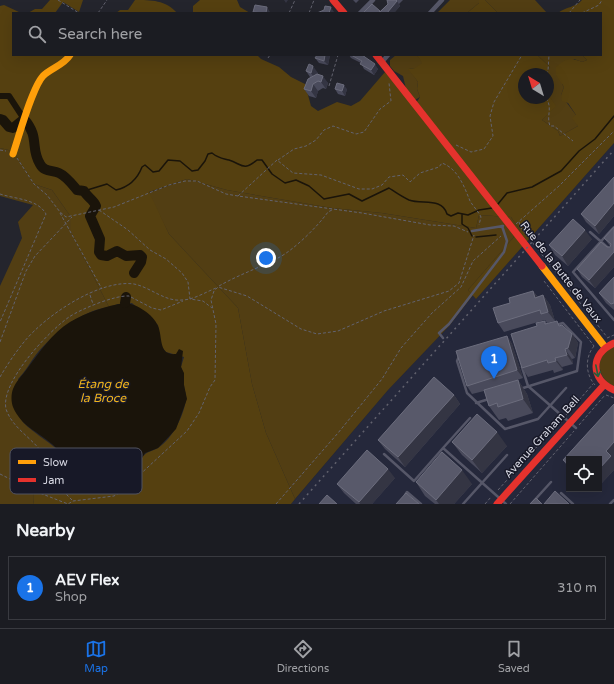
<!DOCTYPE html>
<html lang="en">
<head>
<meta charset="utf-8">
<style>
	:root { --surface:#1b1c22; --page:#24252a; --text:#f1f3f6; --muted:#a0a1a5; --line:#393a40; --accent:#1a73e8 }
	body { margin:0; font-family:"Varela Round",sans-serif; background:var(--page); color:var(--text) }
	.controls { position:absolute; right:12px; bottom:12px; display:grid; overflow:hidden; border-radius:0px; box-shadow:0 4px 16px #0002 }
	.controls button { width:36px; height:36px; display:grid; place-items:center; padding:0; border:0; border-bottom:1px solid var(--line); background:var(--surface); color:var(--text); font:20px sans-serif }
	.compass { position:absolute; left:518px; top:68px; width:36px; height:36px; border-radius:50%; background:var(--surface); box-shadow:0 4px 16px #0002; rotate:322deg }
	.you { position:absolute; left:266px; top:258px; width:14px; height:14px; margin:-10px; border:3px solid #fff; border-radius:50%; background:#1a73e8; box-shadow:0 0 0 6px #1a73e833 }
	.badge { display:grid; place-items:center; width:26px; height:26px; border-radius:50%; background:var(--accent); color:#fff; font-size:13px; font-weight:700 }
	.pin { position:absolute; translate:-50% -33px; filter:drop-shadow(0 1px 2px #0008) }
	.pin::after { content:''; position:absolute; top:21px; width:14px; height:12px; background:inherit; clip-path:polygon(0 0,100% 0,50% 100%) }
	.list { margin:0; padding:0; list-style:none }
	h2 { display:flex; justify-content:space-between; align-items:center; height:52px; margin:0; padding:0 16px; font-size:17px }
	h2 small { font-size:13px; font-weight:400; color:var(--muted) }
	.list li { display:grid; grid-template-columns:26px 1fr auto; gap:12px; align-items:center; box-sizing:border-box; height:64px; margin:0 8px 8px; padding:0 8px; border:1px solid var(--line); border-radius:0px }
	.list b { display:block; font-size:15px; white-space:nowrap }
	.list p { margin:0; font-size:13px; white-space:nowrap; color:var(--muted) }
	.list em { font-size:13px; font-style:normal; color:var(--muted) }
	.icon { flex:none; width:22px; height:22px; fill:none; stroke:currentColor; stroke-width:2; stroke-linecap:round; stroke-linejoin:round }
	.map { position:relative; flex:none; width:614px; height:504px; overflow:hidden }
	.search { position:absolute; background:var(--surface); box-shadow:0 4px 16px #0002; left:12px; right:12px; top:12px; height:44px; display:flex; align-items:center; gap:10px; box-sizing:border-box; padding:0 14px; border-radius:0px; color:var(--muted); font-size:15px }
	.sheet { height:124px; background:var(--surface) }
	nav { display:flex; justify-content:space-around; align-items:center; box-sizing:border-box; height:56px; border-top:1px solid var(--line); background:var(--surface); font-size:11px; color:var(--muted) }
	nav a { display:grid; justify-items:center; gap:2px }
	nav .on { color:var(--accent) }
	.map>svg:first-child { display:block }
</style>
</head>
<body>
<div class="map">
<svg width="614" height="504" viewBox="0 0 614 504">
	<rect width="100%" height="100%" fill="#24252d"/>
	<path fill="#25283b" fill-rule="evenodd" d="M614 143V504H291L388 390 449 326 473 295 476 299ZM569 459H599V489H569Z"/>
	<path fill="#523e13" d="M450 0H479V3L467 13H437Z
		M485 0H535L547 13H498Z
		M396 55H417L423 63 416 68 409 69 418 82 417 89 420 97 415 100 406 89 403 76 394 71 390 66V60Z
		M537 55H582L587 60 582 62 574 59 562 84 564 87 561 95 576 115 578 126 560 136 558 131 542 120 555 106 548 94V74H546L550 67Z
		M0 148 13 151 34 184 52 190 71 217V232L109 307C80 311 52 334 35 356 29 364 25 372 18 379 19 391 17 408 21 419 25 428 52 443 61 453 48 467 29 483 34 504H0V286L22 238 18 222 33 205 0 196Z
		M187 179 227 190 332 208 382 213 476 228 479 215 511 217 520 230 468 290 473 295 449 326 388 390 295 499 266 433 252 384 238 308 169 234 148 193Z
		M614 346V386C595 378 595 353 614 346Z"/>
	<path fill="#554010" d="M50 0H83L79 12 63 2 55 13H28L35 9H42Z
		M135 0C151 0 166 0 177 13H116L120 10H128Z
		M200 0H237L240 7 250 13H193V6Z
		M479 0H485L498 13H467L479 3Z
		M582 0H614V143L476 299 468 290 520 230 511 217 479 215 476 228 382 213 332 208 227 190 187 179 149 192 169 234 238 308 252 384 266 433 295 499 291 504H34C29 483 48 467 61 453L79 481 141 459C146 451 151 452 158 448 173 438 183 417 186 400 187 395 184 390 184 385 183 377 184 373 181 367L184 357 166 352 161 346 158 325 132 303 118 304 109 307 71 232V217L52 190 34 184 13 151 0 148V6L4 5 21 13H13V55H257L261 59 279 67 291 77 305 84 311 106 318 111 337 102 351 106 360 101 385 72 414 106 420 97 417 89 418 82 408 69 415 68 422 63 417 55H537L550 67 546 74H524V98H548V94L556 106 542 120 558 131 560 136 578 126 572 118 576 115 568 103 562 101 561 95 564 87 556 75V67C565 59 571 57 582 62L587 60 582 55H601V13H558C565 7 577 7 582 0Z"/>
	<path fill="#1a140a" d="M125 303C137 304 153 314 158 326 163 337 158 356 176 354L179 349 183 351 181 367 184 373V385L187 399 176 429 158 448 145 453 136 468 113 484 100 488 79 481C73 469 62 452 52 444 37 431 21 426 13 407 11 402 11 394 13 389 16 381 22 376 27 369 39 353 52 333 70 322 87 312 106 306 125 303Z"/>
	<g fill="none" stroke-linecap="round" stroke-linejoin="round">
		<path stroke="#1a140a" stroke-width="1.5" d="M84 191 107 184 116 190C129 187 137 180 142 167L145 165 153 172 159 171 168 160 180 161 192 171 198 170 205 161 208 154 212 153C218 158 221 158 229 160 242 164 243 172 257 160H262L272 174 285 183 296 180 309 186 324 199 349 194 362 201 389 188C395 192 402 197 409 200 422 205 442 197 447 214L451 216 458 213 468 215 479 210 492 208
			M498 204 507 193 532 187 561 171 579 151 595 139 614 116
			M462 215V224L468 228 472 236
			M476 237 496 235"/>
		<path stroke="#1a140a" stroke-width="6" d="M0 96H9L24 119"/>
		<path stroke="#1a140a" stroke-width="10" d="M0 119 3 120 9 127 13 128 24 119C40 137 30 148 40 164 44 172 52 170 59 173 66 176 72 184 77 190L84 191C87 197 94 200 96 206L90 216 100 239 99 252 101 255 107 256 117 251 126 256 140 255 142 257 141 262 134 273
			M125 303 126 297"/>
		<path stroke="#63636f" stroke-width="1" stroke-dasharray="3 2" stroke-linecap="butt" d="M58 0 79 13
			M98 13 107 0
			M289 13 295 0
			M309 13 314 0
			M569 13 580 0
			M582 13 599 5 602 0
			M268 58 270 55
			M546 74 548 71 549 55
			M329 86 338 55
			M546 98C553 108 546 116 550 126H554L573 141
			M456 145 471 152 484 149 493 136 490 116 494 102 522 55
			M0 150 6 151
			M17 158 34 184 47 195 60 212 66 217 114 207 169 185 185 181H197L226 194 238 196 362 213 430 225 454 226 468 232
			M278 160 294 149 306 146 316 140 324 130 333 126 356 134 364 132 380 109 391 101 389 83
			M0 194C15 199 38 199 46 214L0 322
			M238 196 277 160 293 173 321 175 359 189H372L382 185 389 177 403 175 410 182 420 173 439 167 442 163C458 169 464 186 470 201 473 206 478 211 481 217L479 225
			M99 210 128 230 150 250 166 259 182 273 188 282 190 299 203 301 212 308
			M60 213 102 289
			M519 222 521 228 607 337
			M516 224 559 186 614 131
			M544 281 594 346
			M219 286C238 275 259 268 278 258 294 250 318 226 328 212L332 210
			M90 295 93 304
			M607 338 614 335
			M0 342 26 271 35 256 72 217
			M594 346C585 357 585 374 595 385
			M0 377C7 365 15 353 24 342 45 316 99 279 134 284 150 287 165 302 182 300 193 300 206 292 216 288
			M606 395 614 398
			M566 415 593 384
			M579 425 605 395
			M0 474 32 490 68 504 73 501 114 496 122 491 187 431 199 413 210 387 215 380 216 324 211 300 214 291 218 287 247 296 301 329 317 334 338 331 384 311 449 291 459 283 474 235
			M498 490 561 420
			M72 500 67 495C58 481 51 464 41 451 29 436 12 427 6 409 0 382 49 331 69 317 81 309 115 295 129 296L152 308 161 310 183 301
			M276 504 338 433 382 379 401 348 432 313 461 287 473 261 501 236
			M485 504 491 497
			M510 504 574 431"/>
		<path stroke="#565768" stroke-width="2.5" d="M614 227 573 272 614 320
			M472 231 503 226
			M590 232 614 253
			M443 338 439 333 449 324 504 252 507 241 502 226
			M460 354 457 361 467 393 505 429 538 419 566 388
			M522 367 528 386 576 428
			M520 389 577 371 581 342 563 323 556 325
			M476 403 489 399
			M443 448 470 418
			M384 454 414 481 443 448 506 504
			M561 493 573 504
			M405 495 407 492 421 504
			M463 504 507 455
			M531 504 551 482
			M610 504 614 500"/>
		<path stroke="#565768" stroke-width="4.5" d="M360 13 373 0
			M430 13 442 0
			M382 62 388 55"/>
		<path stroke="#ff9f0a" stroke-width="7" d="M13 154C19 136 32 88 43 76 51 68 64 65 70 55
			M542 266 605 347"/>
		<path stroke="#e5322d" stroke-width="7" d="M333 0 344 13
			M376 55 542 266
			M614 343C590 354 590 379 614 390
			M497 504 604 385"/>
		<path stroke="#62626e" stroke-width="1.5" stroke-dasharray="2 4" stroke-linecap="butt" d="M299 504 614 150"/>
	</g>
	<path fill="#494a5b" d="M353 0H359L356 3Z
		M387 0H403L399 4 400 6 394 13H365L380 11 388 4Z
		M330 55 328 65 319 63 315 58Z
		M349 55H364V56L378 69 374 75 364 69 361 63 351 58Z
		M306 71 318 73V74L328 83 326 89 323 88 318 91 316 98 309 96 304 89 310 77Z
		M335 89H347L345 96 338 94Z
		M614 177V216L599 234 586 222 581 214Z
		M614 227V267L595 288 582 277 577 269 607 247H610V246L604 238Z
		M592 239 568 266 555 255 549 245Z
		M614 277V310L606 303 599 293Z
		M533 291 538 297 543 295 550 305 555 321 547 323 545 320 504 332 498 323 510 303Z
		M545 321 546 324 560 326 572 334 578 343 575 358 572 359 573 364 562 367 563 370 554 373 553 370 528 377 522 368 537 326Z
		M507 336 512 344 523 378 500 386 518 380 527 394 533 413 508 421 506 418 499 420 489 406 484 391 472 394 467 386Z
		M454 395 460 404 405 467 385 449 378 440Z
		M614 404V470L599 486V459H569V468L563 460Z
		M452 442 507 446 482 473 462 455Z
		M395 478 372 504H356L344 493 337 484Z
		M416 482 472 484 454 504H435L425 496Z"/>
	<path fill="#343543" d="M284 0H288L286 3Z
		M397 1 400 6 394 13H387Z
		M267 7 270 12V13H266Z
		M331 7 334 12 333 13H329Z
		M325 55H330L328 65 324 61Z
		M375 64 378 69 374 75 371 70Z
		M313 66 318 73 316 80 311 73Z
		M323 76 328 83 326 89 321 82Z
		M313 84 318 91 316 98 311 91Z
		M344 85 347 89 345 96 342 91Z
		M614 203V216L599 234 595 226Z
		M585 230 592 239 568 266 562 256Z
		M614 252V267L595 288 589 280Z
		M533 291 540 300 535 298Z
		M543 295 550 305 555 321 548 312Z
		M572 334 578 343 575 358 568 348Z
		M507 336 512 344 523 378 517 370Z
		M565 349 572 359 573 364 567 355Z
		M555 358 562 367 563 370 556 361Z
		M518 380 527 394 533 413 523 399Z
		M454 395 460 404 405 467 398 457Z
		M497 432 507 446 482 473 472 460Z
		M614 442V470L599 486V469L606 451Z
		M388 469 395 478 372 504H360L359 502Z
		M462 470 472 484 454 504H439L436 500Z"/>
	<path fill="#58596a" stroke="#6c6d7d" d="M387 0H396L397 1 387 13H379L388 4Z
		M372 4 380 11 378 13H365L364 12Z
		M255 5 267 7 266 13 253 12Z
		M325 6 331 7 329 13H317L324 10Z
		M317 55H325L324 61 315 58Z
		M351 55H362L375 64 371 70 360 64 362 61Z
		M309 64 313 66 311 73 306 71Z
		M317 74 323 76 321 82 318 81 313 84 311 91 304 89 308 79Z
		M337 83 344 85 342 91 335 89Z
		M614 177V203L595 226 581 214Z
		M573 219 585 230 562 256 549 245Z
		M614 227V252L589 280 577 269 601 242 607 247H610L611 244 604 238Z
		M614 277V303L611 304 599 293Z
		M533 291 535 298 543 295 548 312 541 314 540 310 498 323 493 308 510 303 509 298Z
		M545 321V324L557 321 559 326 562 325 572 334 568 348 565 349 567 355 555 358 556 361 548 363 547 360 522 368 511 334 537 326 536 323Z
		M507 336 517 370 467 386 456 351Z
		M434 377 454 395 398 457 378 440Z
		M518 380 523 399 498 407 497 403 489 406 484 390Z
		M614 404V442L606 451 611 456 599 469V459H569V465L563 460Z
		M477 414 497 432 472 460 452 442Z
		M367 450 388 469 359 502 337 484Z
		M442 452 462 470 436 500 416 482Z
		M555 491 569 504H544Z
		M406 493 419 504H396Z
		M327 495 337 504H319Z
		M536 498 542 504H530Z"/>
	<defs><path id="oneway-shaft" d="M-6 0H5M1.5-3L5.5 0L1.5 3" fill="none" stroke-width="1.6" stroke-linecap="round" stroke-linejoin="round"/></defs>
	<use stroke="#225e3c" href="#oneway-shaft" transform="translate(597 371) rotate(79)"/>
	<g text-anchor="middle" dominant-baseline="central" stroke-width="3" stroke-linejoin="round" paint-order="stroke">
		<g font-size="11" fill="#d8d9e4" stroke="#171827">
			<text transform="translate(561 272) rotate(52)">Rue de la Butte de Vaux</text>
			<text transform="translate(542 437) rotate(-48)">Avenue Graham Bell</text>
		</g>
		<g font-size="12" font-style="italic" fill="#efb31d" stroke="#171827">
			<text x="103" y="384">Étang de<tspan x="103" dy="14">la Broce</tspan></text>
		</g>
	</g>
	<rect x="10" y="448" width="132" height="46" rx="6" fill="#171827" stroke="#515260" stroke-width="1"/>
	<rect x="18" y="460" width="18" height="4" fill="#ff9f0a"/>
	<rect x="18" y="478" width="18" height="4" fill="#e5322d"/>
	<g font-size="11" fill="#d8d9e4">
		<text x="43" y="466">Slow</text>
		<text x="43" y="484">Jam</text>
	</g>
</svg>
<div class="controls">
<button><svg class="icon" aria-label="locate" viewBox="0 0 24 24"><circle cx="12" cy="12" r="6"/><path d="M12 2v4M12 18v4M2 12h4M18 12h4"/></svg></button>
</div>
<svg class="compass" viewBox="-18 -18 36 36"><path d="M0-13l5 13h-10z" fill="#e53935"/><path d="M0 13l5-13h-10z" fill="#a0a1a5"/></svg>
<div class="you"></div>
<div class="pin badge" style="left:494px;top:379px">1</div>
<div class="search"><svg class="icon" aria-label="search" viewBox="0 0 24 24"><circle cx="10" cy="10" r="6"/><path d="M15 15l6 6"/></svg>Search here</div>
</div>
<section class="sheet">
<h2>Nearby<small></small></h2>
<ul class="list">
<li><span class="badge">1</span><div><b>AEV Flex</b><p>Shop</p></div><em>310 m</em></li>
</ul>
</section>
<nav>
<a class="on"><svg class="icon" aria-label="map" viewBox="0 0 24 24"><path d="M3 6l6-2 6 2 6-2v14l-6 2-6-2-6 2zM9 4v14M15 6v14"/></svg>Map</a>
<a><svg class="icon" aria-label="directions" viewBox="0 0 24 24"><path d="M12 3l9 9-9 9-9-9zM9 14v-3h6M13 9l2 2-2 2"/></svg>Directions</a>
<a><svg class="icon" aria-label="saved" viewBox="0 0 24 24"><path d="M7 4h10v16l-5-4-5 4z"/></svg>Saved</a>
</nav>
</body>
</html>
